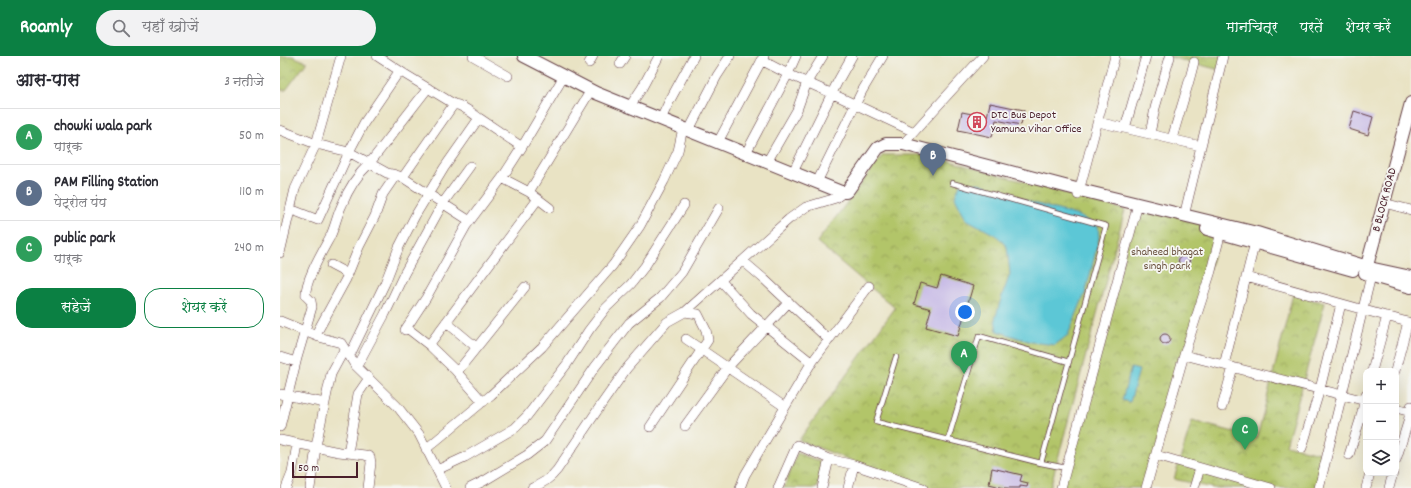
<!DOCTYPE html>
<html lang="hi">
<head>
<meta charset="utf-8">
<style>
	:root { --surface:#fff; --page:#f2f2f3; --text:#2b2b33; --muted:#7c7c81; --line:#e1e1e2; --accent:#0b8043 }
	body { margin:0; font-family:Dekko,"Playpen Sans Deva",sans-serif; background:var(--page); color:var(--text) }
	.controls { position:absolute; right:12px; bottom:12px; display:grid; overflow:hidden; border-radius:8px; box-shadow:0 4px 16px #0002 }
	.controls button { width:36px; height:36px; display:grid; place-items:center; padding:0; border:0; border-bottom:1px solid var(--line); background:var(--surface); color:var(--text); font:20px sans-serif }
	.scale { position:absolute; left:12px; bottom:10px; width:66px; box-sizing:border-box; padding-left:4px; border:2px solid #4a1f2b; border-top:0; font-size:11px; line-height:14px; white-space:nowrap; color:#4a1f2b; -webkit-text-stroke:3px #f6f6f2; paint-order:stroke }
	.you { position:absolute; left:685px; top:256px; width:14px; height:14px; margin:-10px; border:3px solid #fff; border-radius:50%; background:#1a73e8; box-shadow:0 0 0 6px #1a73e833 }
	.badge { display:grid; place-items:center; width:26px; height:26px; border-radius:50%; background:var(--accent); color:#fff; font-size:13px; font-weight:700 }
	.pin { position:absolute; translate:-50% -33px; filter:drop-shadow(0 1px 2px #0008) }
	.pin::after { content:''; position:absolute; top:21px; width:14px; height:12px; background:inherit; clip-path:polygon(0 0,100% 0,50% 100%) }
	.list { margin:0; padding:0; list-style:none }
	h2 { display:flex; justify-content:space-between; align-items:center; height:52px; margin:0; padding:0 16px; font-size:17px }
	h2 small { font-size:13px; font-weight:400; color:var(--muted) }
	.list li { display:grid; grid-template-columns:26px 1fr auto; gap:12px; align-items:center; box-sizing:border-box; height:56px; padding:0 16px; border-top:1px solid var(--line) }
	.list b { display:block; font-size:15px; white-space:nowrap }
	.list p { margin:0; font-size:13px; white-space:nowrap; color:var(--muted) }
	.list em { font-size:13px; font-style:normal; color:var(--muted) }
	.actions { display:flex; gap:8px; padding:12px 16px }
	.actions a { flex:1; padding:9px 0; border:1px solid var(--accent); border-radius:16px; text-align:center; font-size:14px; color:var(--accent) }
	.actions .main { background:var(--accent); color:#fff }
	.icon { flex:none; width:22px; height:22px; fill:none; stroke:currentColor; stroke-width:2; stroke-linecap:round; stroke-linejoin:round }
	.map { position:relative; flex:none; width:1131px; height:432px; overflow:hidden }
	header { display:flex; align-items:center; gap:24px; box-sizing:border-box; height:56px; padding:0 20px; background:var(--accent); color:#fff }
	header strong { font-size:19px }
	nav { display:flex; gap:22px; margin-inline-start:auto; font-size:14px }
	.search { width:280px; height:36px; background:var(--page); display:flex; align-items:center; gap:10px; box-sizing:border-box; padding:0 14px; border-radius:22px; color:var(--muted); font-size:15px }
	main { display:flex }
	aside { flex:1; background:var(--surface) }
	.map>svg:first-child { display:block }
</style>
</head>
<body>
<header>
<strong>Roamly</strong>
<div class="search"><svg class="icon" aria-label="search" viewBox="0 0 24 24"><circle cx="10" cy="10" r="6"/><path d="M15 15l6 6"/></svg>यहाँ खोजें</div>
<nav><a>मानचित्र</a><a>परतें</a><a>शेयर करें</a></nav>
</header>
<main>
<aside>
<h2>आस-पास<small>3 नतीजे</small></h2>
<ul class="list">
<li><span class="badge" style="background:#2e9e5b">A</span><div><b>chowki wala park</b><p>पार्क</p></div><em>50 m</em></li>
<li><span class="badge" style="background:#5c6f8a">B</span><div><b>PAM Filling Station</b><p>पेट्रोल पंप</p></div><em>110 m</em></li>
<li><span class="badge" style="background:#2e9e5b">C</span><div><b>public park</b><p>पार्क</p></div><em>240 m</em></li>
</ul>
<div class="actions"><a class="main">सहेजें</a><a>शेयर करें</a></div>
</aside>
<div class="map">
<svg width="1131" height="432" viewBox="0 0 1131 432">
	<defs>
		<pattern id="park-crowns" width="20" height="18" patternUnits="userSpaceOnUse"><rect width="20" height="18" fill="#b2c569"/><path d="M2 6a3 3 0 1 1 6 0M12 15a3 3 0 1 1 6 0" fill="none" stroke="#939f57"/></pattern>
	</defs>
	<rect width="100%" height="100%" fill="#f6f6f2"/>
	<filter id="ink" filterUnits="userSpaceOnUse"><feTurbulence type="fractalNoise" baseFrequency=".025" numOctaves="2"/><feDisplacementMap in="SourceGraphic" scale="8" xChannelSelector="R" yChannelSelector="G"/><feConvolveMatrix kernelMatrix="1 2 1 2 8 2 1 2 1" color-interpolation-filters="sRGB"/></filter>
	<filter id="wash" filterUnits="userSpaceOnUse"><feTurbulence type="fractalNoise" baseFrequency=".012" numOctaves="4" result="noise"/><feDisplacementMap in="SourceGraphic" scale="16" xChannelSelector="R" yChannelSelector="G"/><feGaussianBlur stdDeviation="0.9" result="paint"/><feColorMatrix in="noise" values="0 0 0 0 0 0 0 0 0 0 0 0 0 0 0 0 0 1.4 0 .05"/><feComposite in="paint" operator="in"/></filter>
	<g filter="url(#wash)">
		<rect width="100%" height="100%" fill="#e9e3c4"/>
		<path fill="url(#park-crowns)" stroke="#7e724a" d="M0 0H12L27 6 6 34H0Z
			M886 0H943L940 14Z
			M603 99H648L845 154 770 432H651L634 429 519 384 615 252 537 186Z
			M858 149 942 169 866 432H781Z
			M1013 238 1045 247 1006 389 1047 399 1039 432H933L894 423 912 365 977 382Z
			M517 397 544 407 537 432H504Z"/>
		<path fill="#5cc7d6" stroke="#537380" d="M699 127 747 145 799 160 818 170 819 182 806 235 788 279 775 289 751 286 717 275 715 263 721 243 730 218 727 191 717 180 686 163 675 141 680 128Z
			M851 312 859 314 850 346 842 344Z"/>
		<g id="blocks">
			<path fill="#c8bbe6" d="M710 47 744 54 741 69 716 64 712 81 678 74 682 56 707 61Z
				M1074 55 1093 61 1088 79 1069 73Z
				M898.5 205a5.5 5.5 0 1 1 11 0a5.5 5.5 0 1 1-11 0Z
				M661 220 693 230 678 280 646 271 651 253 634 248 640 227 657 232Z
				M880 283a5 5 0 1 1 10 0a5 5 0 1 1-10 0Z
				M712 412 742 419 740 425 748 427 747 431 740 430V432H725L709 428Z"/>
		</g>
	</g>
	<g filter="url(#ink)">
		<use href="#blocks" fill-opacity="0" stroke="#623c42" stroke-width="1"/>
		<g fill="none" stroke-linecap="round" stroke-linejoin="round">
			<defs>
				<path id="service" d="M616 301 596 366 761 407 826 170 672 127
					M668 384 699 280 789 306
					M761 407 786 412"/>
				<path id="minor" d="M97 0 123 17
					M193 0 228 20
					M481 4 508 18 553 38 634 76
					M309 7 313 0
					M340 8 345 0
					M350 50 362 32 379 0
					M381 63 389 46 414 0
					M818 66 921 90
					M845 72 866 0
					M0 74 36 88 69 96 107 117 116 119 103 138 95 160 79 191 66 223 36 278
					M409 74 437 20 450 0
					M870 78 875 52 890 1
					M892 83C899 57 908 32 914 6
					M438 86 484 0
					M623 88 703 0
					M466 97 508 18 516 0
					M487 106 517 54 527 26 543 0
					M513 116 558 25 572 0
					M116 119 123 121 174 48C183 49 192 57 199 62
					M122 121 190 165
					M222 122 249 136 270 152
					M537 126 582 35 603 0
					M249 136 311 34
					M798 139 835 0
					M1104 147 1131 154
					M10 153 38 164 69 96 84 67 118 17H123L174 48
					M904 160 943 0
					M0 197 15 133 36 88 61 0
					M463 205 484 223 549 284
					M51 209 68 218
					M966 221 1131 267
					M441 225 471 258 532 307
					M0 265 39 281 61 287 75 309 117 350 139 378 166 432
					M166 266 196 291
					M127 272 149 289
					M125 274 146 242 186 170 222 122 242 91
					M406 283 505 351
					M904 299 1086 345
					M0 301 16 306
					M69 301 105 227 119 191 135 160 164 112 199 62 242 91 284 20
					M944 309 975 186
					M77 310 105 258 124 218 163 147 190 110
					M1092 315 1107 260
					M1115 315 1128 266
					M177 316 245 231
					M0 338 45 347
					M203 346 175 314 149 289 258 143
					M942 351 953 311
					M1116 352 1131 356
					M405 370 448 311 509 246
					M0 371 17 302 32 251 31 245 26 240C24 226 43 194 50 181 55 171 57 159 62 149 68 134 77 119 89 108L148 32
					M370 371 428 284 426 274 418 258 405 256 509 163 526 151 556 142 564 136
					M0 384 59 396 85 399 90 401 91 407 88 432
					M1022 392 1040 333 1060 252
					M146 393 211 339 262 291 333 209 360 170 384 125 398 95 403 72
					M68 397 78 338 89 322
					M876 399 991 432
					M1069 399 1080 364 1086 338
					M1116 404 1128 366 1131 350
					M157 414 185 401 235 372 247 360 287 308 309 274 326 252 351 228 365 210 404 149
					M6 432 12 417 17 388
					M30 432 37 385 51 318 64 294
					M190 432 204 425 247 399 265 385 315 311 349 267 380 242 402 216 439 152
					M252 432C263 427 270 423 277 414L321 349 347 312 387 266 405 256
					M460 432 465 419 530 309 589 230
					M498 432 517 389 549 403
					M542 432 549 403 574 409 643 432
					M568 432 574 409
					M781 432 858 148
					M866 432 904 299 931 215 942 172
					M914 432 920 412
					M1039 432 1091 220
					M1086 432 1090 417
					M1109 432 1113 417"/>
				<path id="tertiary" d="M244 0 316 37 561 136H566L568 134 598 92 606 88H623L800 134 977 177 1094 213 1131 221
					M927 173 1073 214
					M1085 217 1131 47
					M1096 221 1131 231"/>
			</defs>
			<use href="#service" stroke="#623c42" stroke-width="6"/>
			<use href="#minor" stroke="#623c42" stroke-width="10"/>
			<use href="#tertiary" stroke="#623c42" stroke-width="14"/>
			<use href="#service" stroke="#fff" stroke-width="4.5"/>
			<use href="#minor" stroke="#fff" stroke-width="9"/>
			<use href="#tertiary" stroke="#fff" stroke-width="12"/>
		</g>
	</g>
	<defs>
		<symbol id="building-ring" viewBox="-11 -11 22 22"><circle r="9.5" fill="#f6f6f2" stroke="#d1495b" stroke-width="1.5"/><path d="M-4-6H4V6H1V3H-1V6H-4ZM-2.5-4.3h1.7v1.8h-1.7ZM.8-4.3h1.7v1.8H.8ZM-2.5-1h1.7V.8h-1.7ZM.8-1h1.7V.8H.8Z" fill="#d1495b"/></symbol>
	</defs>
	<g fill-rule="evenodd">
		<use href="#building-ring" x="686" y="55" width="22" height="22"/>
	</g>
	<g text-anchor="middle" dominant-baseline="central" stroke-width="3.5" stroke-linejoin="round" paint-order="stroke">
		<g font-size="12" fill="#4a1f2b" stroke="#f6f6f2" text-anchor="start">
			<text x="711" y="59">DTC Bus Depot<tspan x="711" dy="14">Yamuna Vihar Office</tspan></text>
		</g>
		<g font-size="12" fill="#4a1f2b" stroke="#f6f6f2">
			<text transform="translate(1105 144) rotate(-75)">B BLOCK ROAD</text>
		</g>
		<g font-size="12" fill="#69513e" stroke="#f6f6f2">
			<text x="887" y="196">shaheed bhagat<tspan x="887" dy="14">singh park</tspan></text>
		</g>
	</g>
</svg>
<div class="controls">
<button>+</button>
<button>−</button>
<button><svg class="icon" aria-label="layers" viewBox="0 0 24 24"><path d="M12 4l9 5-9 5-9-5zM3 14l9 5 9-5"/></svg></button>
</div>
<div class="scale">50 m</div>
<div class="you"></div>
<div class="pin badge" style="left:684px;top:318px;background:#2e9e5b">A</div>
<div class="pin badge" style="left:653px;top:120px;background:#5c6f8a">B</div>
<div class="pin badge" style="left:965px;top:394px;background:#2e9e5b">C</div>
</div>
</main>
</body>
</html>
